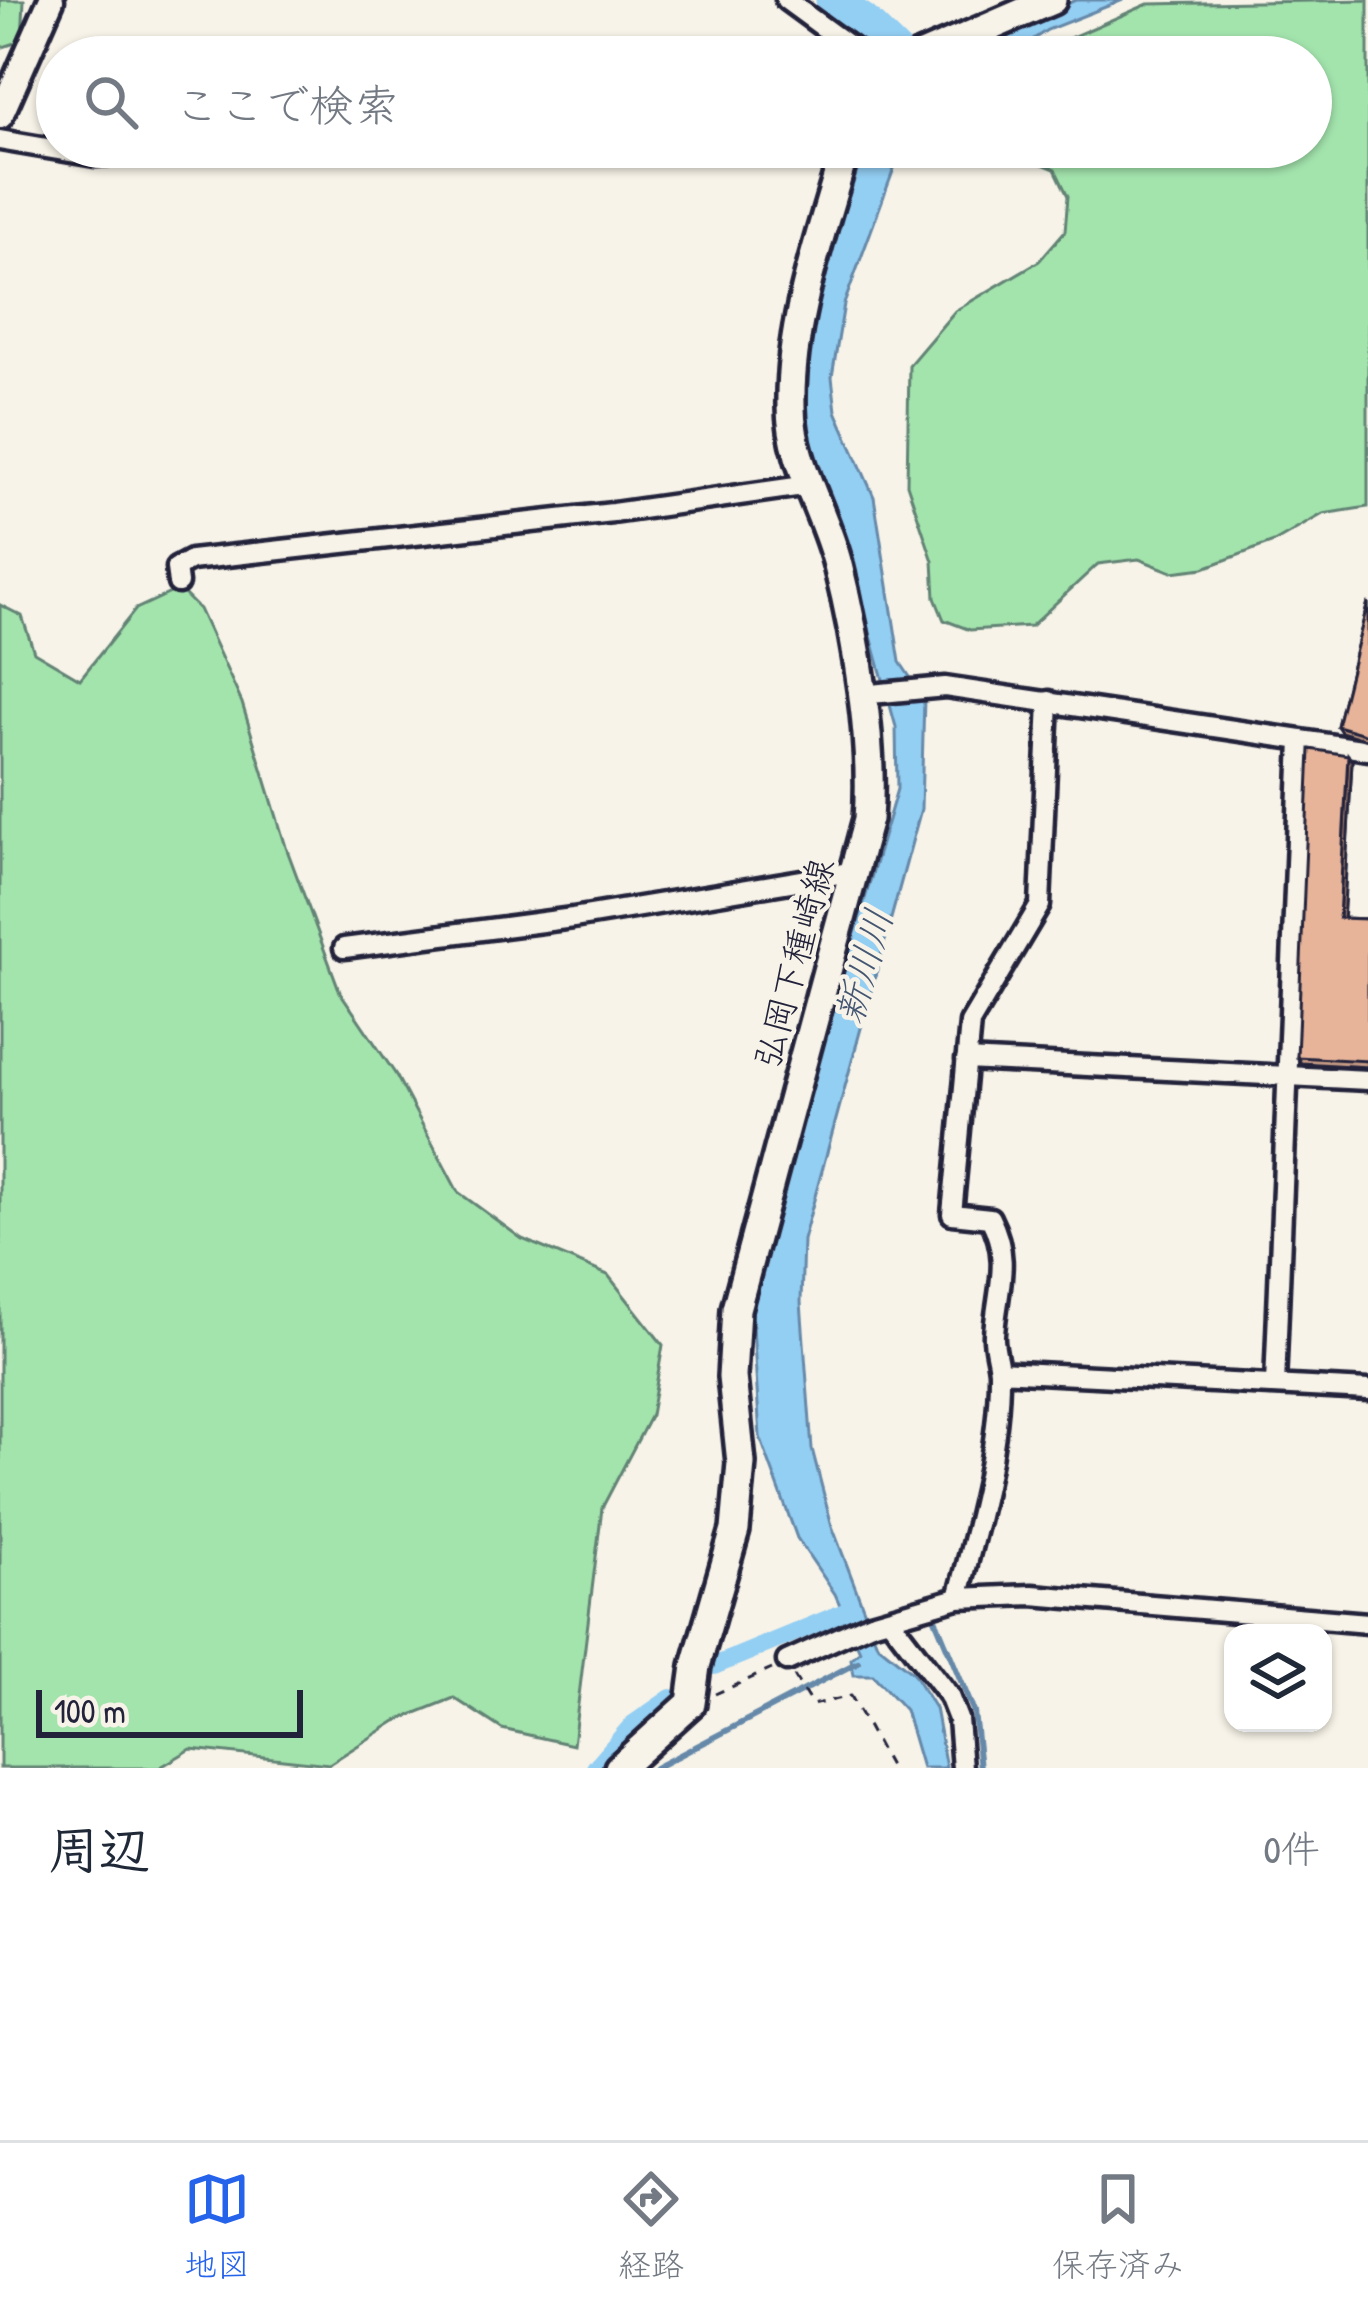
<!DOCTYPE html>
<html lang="ja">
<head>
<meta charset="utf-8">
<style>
	:root { --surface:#fff; --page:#f2f2f3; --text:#1f2937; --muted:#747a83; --line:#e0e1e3; --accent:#2563eb }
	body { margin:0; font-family:"Patrick Hand","Klee One",sans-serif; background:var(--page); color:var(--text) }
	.controls { position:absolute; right:36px; bottom:36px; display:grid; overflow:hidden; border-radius:24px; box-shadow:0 3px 9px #0004 }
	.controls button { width:108px; height:108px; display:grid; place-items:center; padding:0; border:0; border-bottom:3px solid var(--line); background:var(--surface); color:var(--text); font:60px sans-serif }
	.scale { position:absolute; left:36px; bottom:30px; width:267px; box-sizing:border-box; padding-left:12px; border:6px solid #22223b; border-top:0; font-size:33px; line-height:42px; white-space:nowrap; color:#22223b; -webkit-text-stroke:9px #f7f3e8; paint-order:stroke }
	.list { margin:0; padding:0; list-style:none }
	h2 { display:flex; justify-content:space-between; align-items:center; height:156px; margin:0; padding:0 48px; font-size:51px }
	h2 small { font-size:39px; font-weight:400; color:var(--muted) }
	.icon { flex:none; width:66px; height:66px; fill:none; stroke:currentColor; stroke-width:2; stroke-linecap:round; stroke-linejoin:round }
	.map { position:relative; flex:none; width:1368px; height:1768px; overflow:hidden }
	.search { position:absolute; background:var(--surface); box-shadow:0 3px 9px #0004; left:36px; right:36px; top:36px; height:132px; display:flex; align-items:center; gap:30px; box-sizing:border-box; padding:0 42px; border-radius:66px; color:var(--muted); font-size:45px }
	.sheet { height:372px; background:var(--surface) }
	nav { display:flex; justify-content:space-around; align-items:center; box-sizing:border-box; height:168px; border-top:3px solid var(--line); background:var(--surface); font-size:33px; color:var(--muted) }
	nav a { display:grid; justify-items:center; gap:6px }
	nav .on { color:var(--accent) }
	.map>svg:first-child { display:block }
</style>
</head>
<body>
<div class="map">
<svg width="1368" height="1768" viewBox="0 0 1368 1768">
	<rect width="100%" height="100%" fill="#f7f3e8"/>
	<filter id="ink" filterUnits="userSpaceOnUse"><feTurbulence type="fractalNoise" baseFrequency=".00833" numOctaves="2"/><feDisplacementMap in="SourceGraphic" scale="24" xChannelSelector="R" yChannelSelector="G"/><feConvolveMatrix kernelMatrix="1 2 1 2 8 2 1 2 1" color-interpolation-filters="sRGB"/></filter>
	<g filter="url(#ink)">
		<path fill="#a3e4ad" stroke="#628374" stroke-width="3" d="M0 0H24L22 41 0 48Z
			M1368 0V507L1323 514 1274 542 1204 568 1172 572 1139 559 1098 564 1031 626 970 630 944 620 935 598 933 561 907 484 909 365 955 311 1039 261 1065 231 1068 196 1055 169 1001 147H1311V57H1026L1148 4Z
			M179 589 199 609 242 703 286 847 340 992 396 1075 458 1192 522 1239 608 1275 663 1345 651 1415 602 1508 573 1745 502 1729 454 1698 396 1721 329 1764 191 1749 159 1768H0V605L22 616 34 652 80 679 136 609Z"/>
		<path fill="#93cef3" stroke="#6689a9" stroke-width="3" d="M1076 0H1123L1047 30 1007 57H951Z
			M865 147H902L844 304 832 377 836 411 874 497 900 662 924 698 921 809 803 1240 801 1302 812 1449 832 1526 877 1644 913 1673 935 1708 946 1768H922L905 1710 873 1675H854L851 1659 860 1651 835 1594 797 1538 760 1437 752 1311 787 1166 897 789 896 727 843 534 806 441 801 393 816 296Z"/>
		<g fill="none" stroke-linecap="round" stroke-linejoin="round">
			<path stroke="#6689a9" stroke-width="6" d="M856 1618 926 1597 974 1712 980 1768
				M655 1768 858 1662"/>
			<path stroke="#93cef3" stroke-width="18" d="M714 1666 847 1611
				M595 1768 632 1725 671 1698"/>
			<path stroke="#93cef3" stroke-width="33" d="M832 0 863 20 901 57"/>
			<defs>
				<path id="minor" d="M786 0 864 57
					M0 140 95 156 214 147
					M178 583 176 568 191 560 613 513 810 485
					M860 695 945 687 1368 750
					M344 948 573 918 856 871
					M966 1060 1368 1080
					M999 1371 1368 1390
					M1275 1385 1301 740
					M958 1598C977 1526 1000 1446 999 1371 998 1358 993 1346 994 1334 997 1289 1012 1261 990 1218L952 1214 970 1023 1040 905 1049 701
					M889 1618 949 1696 958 1719 962 1768
					M787 1661 871 1623 958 1598 1032 1595 1368 1623"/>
				<path id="tertiary" d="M0 116 51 0"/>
				<path id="secondary" d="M920 57 1052 0
					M619 1768 691 1703 696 1666 735 1530 741 1463 732 1377 736 1309 868 819C874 743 857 640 838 565 825 512 791 462 791 407 789 320 823 230 846 147"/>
			</defs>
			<use href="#minor" stroke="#22223b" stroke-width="27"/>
			<use href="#tertiary" stroke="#22223b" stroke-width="33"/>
			<use href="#secondary" stroke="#22223b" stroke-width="36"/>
			<path stroke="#22223b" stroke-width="3" stroke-dasharray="9 9" stroke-linecap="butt" d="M794 1676 812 1705 851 1696 890 1768
				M715 1694 772 1669"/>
			<use href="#minor" stroke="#f7f3e8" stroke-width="18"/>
			<use href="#tertiary" stroke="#f7f3e8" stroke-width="24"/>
			<use href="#secondary" stroke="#f7f3e8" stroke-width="27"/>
		</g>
		<path fill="#c79b84" stroke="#22223b" stroke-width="3" d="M1368 602V740L1341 732 1337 726Z
			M1352 761 1343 918 1368 919V1067L1301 1063 1297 1057Z"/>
		<path fill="#a27e6b" stroke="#22223b" stroke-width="3" d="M1348 755 1352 761 1343 924 1339 918Z"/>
		<path fill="#e7b499" stroke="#22223b" stroke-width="3" d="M1368 602V735L1337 726Z
			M1310 749 1348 755 1339 918 1368 919V1061L1297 1057Z"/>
	</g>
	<g text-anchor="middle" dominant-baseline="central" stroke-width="9" stroke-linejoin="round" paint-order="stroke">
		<g font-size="36" fill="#22223b" stroke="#f7f3e8">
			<text transform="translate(793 963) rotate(-75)">弘岡下種崎線</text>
		</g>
		<g font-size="39" font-style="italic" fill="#445672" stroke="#f7f3e8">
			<text transform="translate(863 966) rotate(-74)">新川川</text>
		</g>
	</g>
</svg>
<div class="controls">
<button><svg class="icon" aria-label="layers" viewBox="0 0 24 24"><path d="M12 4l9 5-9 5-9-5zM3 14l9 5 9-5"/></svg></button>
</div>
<div class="scale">100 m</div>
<div class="search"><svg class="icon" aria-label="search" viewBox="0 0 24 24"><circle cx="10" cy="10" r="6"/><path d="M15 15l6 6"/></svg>ここで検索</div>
</div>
<section class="sheet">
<h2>周辺<small>0件</small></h2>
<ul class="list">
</ul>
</section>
<nav>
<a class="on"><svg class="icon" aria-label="map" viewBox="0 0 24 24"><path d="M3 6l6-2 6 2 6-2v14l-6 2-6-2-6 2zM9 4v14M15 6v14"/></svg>地図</a>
<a><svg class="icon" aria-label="directions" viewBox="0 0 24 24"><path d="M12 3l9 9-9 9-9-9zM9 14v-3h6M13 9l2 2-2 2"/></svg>経路</a>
<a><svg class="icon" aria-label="saved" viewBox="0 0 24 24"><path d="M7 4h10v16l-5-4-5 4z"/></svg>保存済み</a>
</nav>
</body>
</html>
